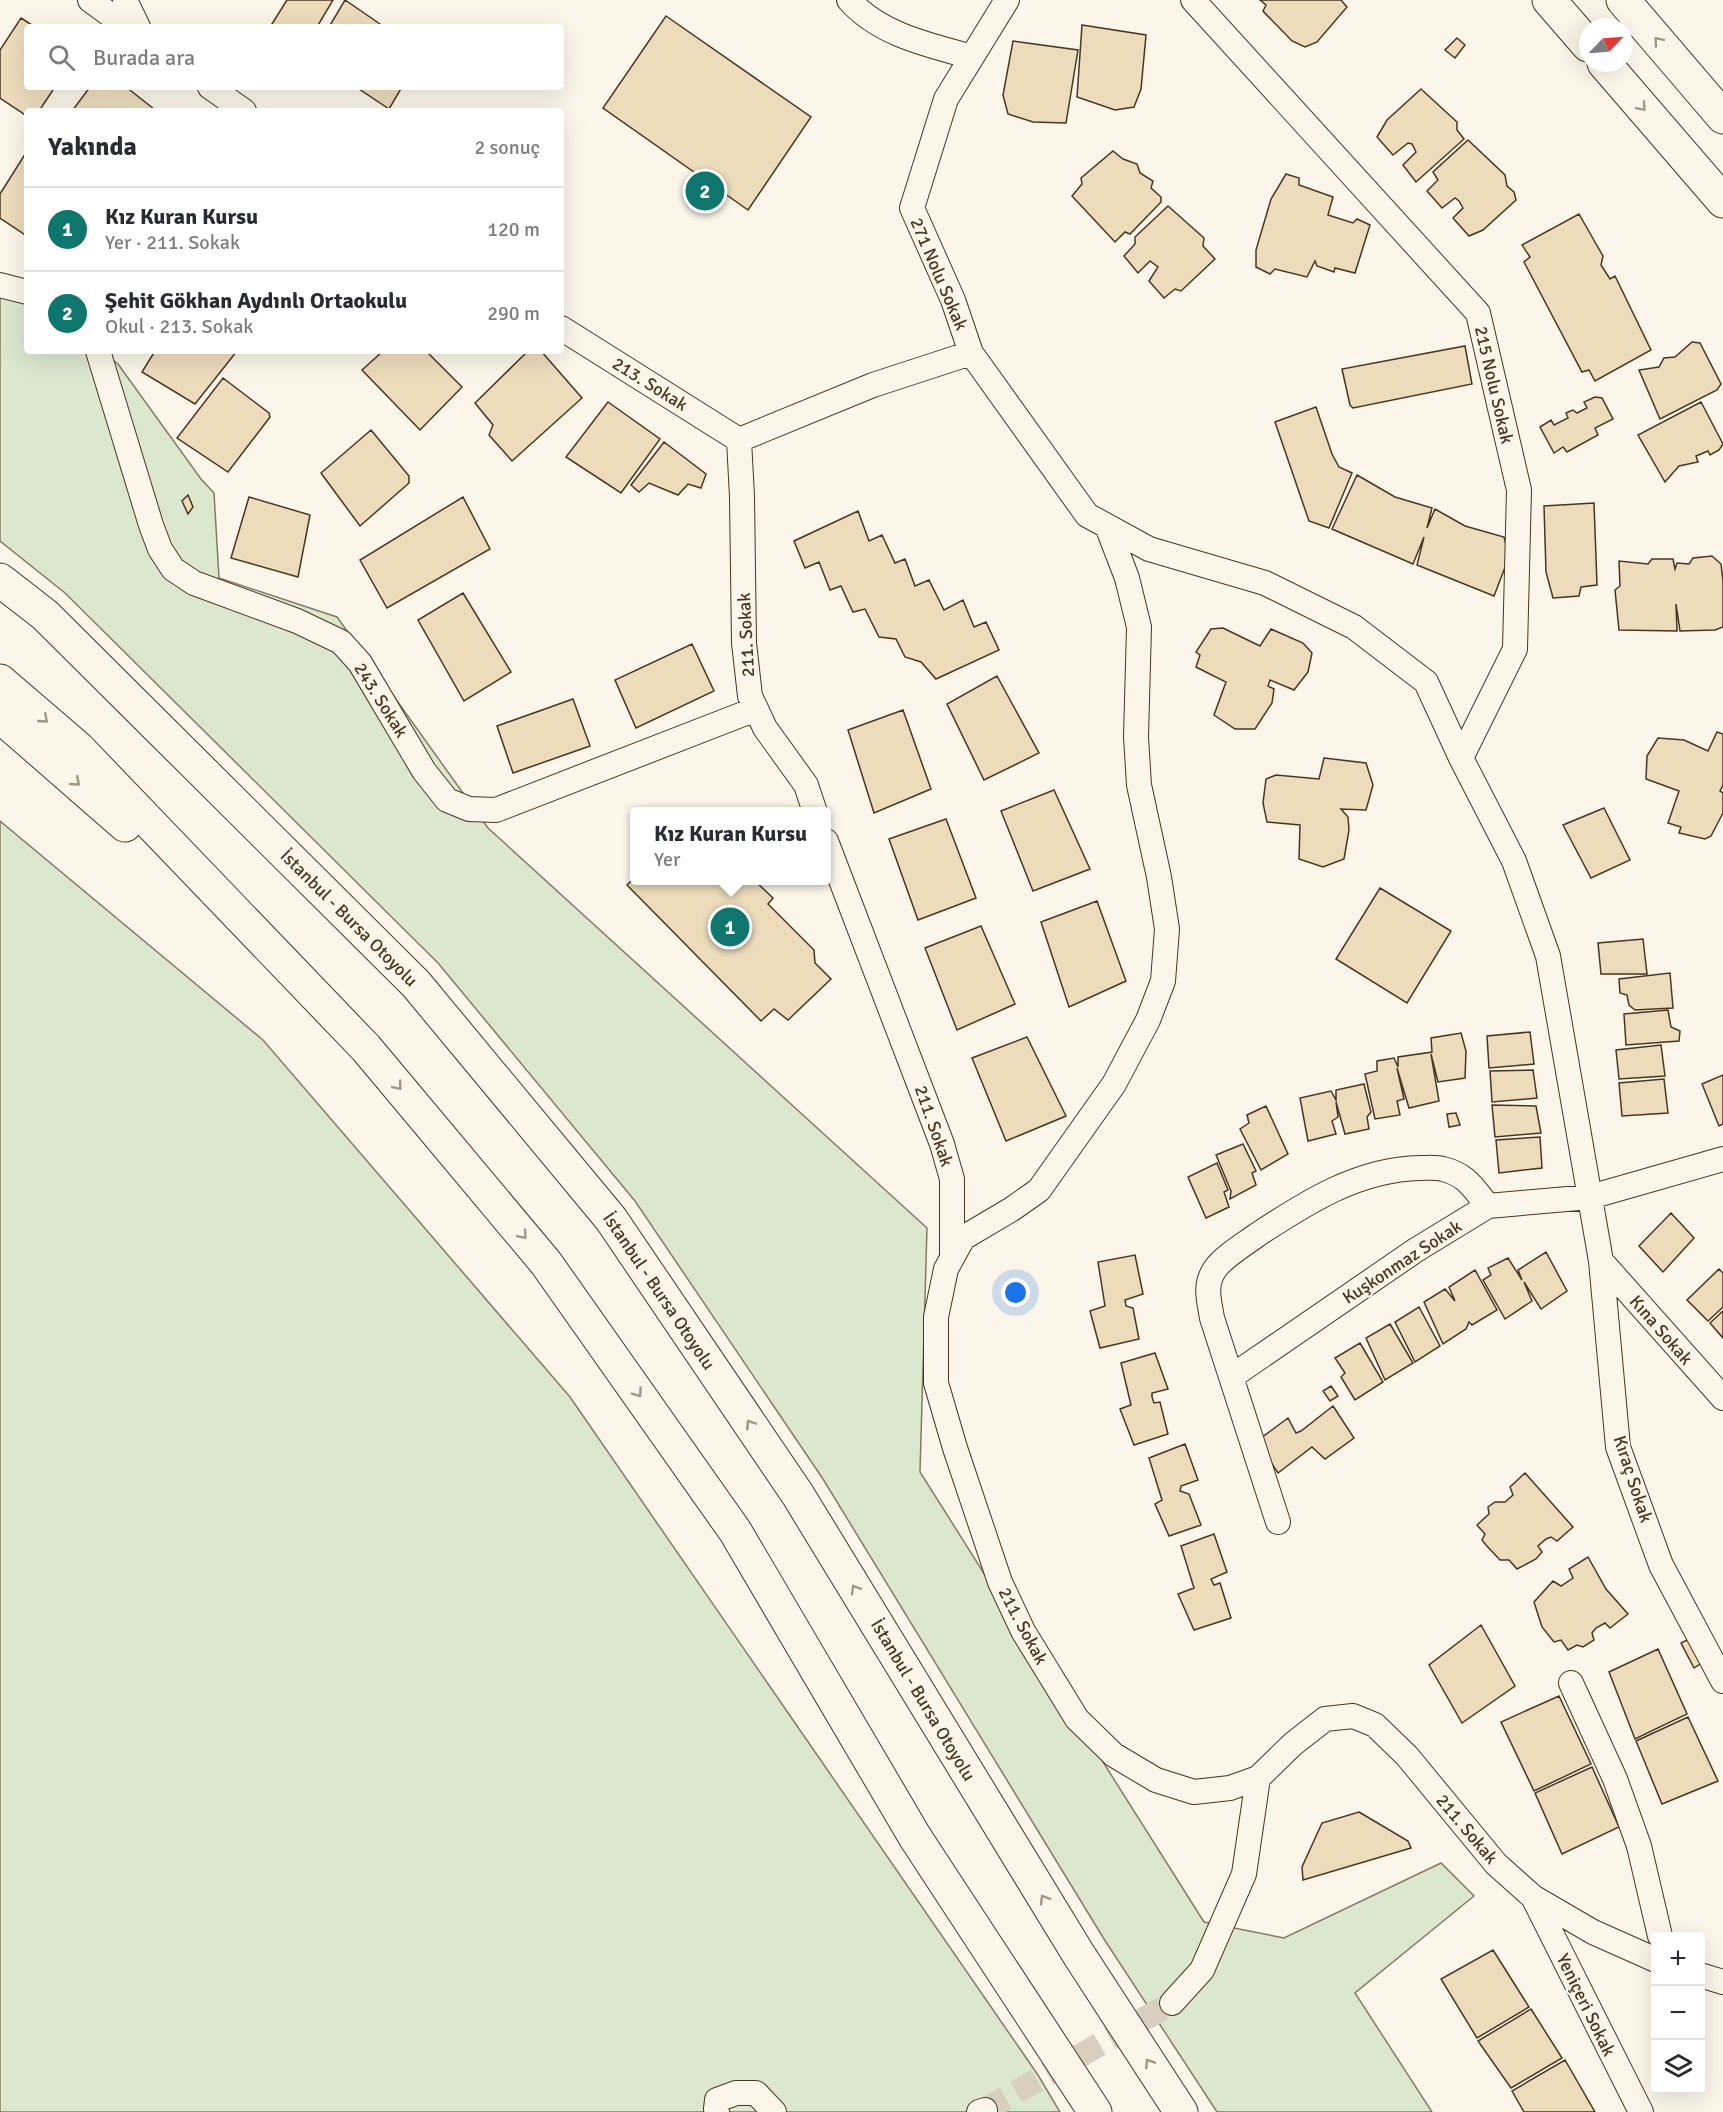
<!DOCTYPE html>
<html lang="tr">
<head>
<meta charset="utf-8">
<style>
	:root { --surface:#fff; --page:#f7f7f7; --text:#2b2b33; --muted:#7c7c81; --line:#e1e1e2; --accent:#0f766e }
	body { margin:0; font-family:Signika,sans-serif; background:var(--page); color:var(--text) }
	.controls { position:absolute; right:18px; bottom:18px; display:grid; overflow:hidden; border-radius:6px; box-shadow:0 6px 24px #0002 }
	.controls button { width:54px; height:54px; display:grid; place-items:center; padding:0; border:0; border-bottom:2px solid var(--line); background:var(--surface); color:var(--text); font:30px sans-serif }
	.compass { position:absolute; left:1579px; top:18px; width:54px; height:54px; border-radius:50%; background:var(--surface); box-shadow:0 6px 24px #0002; rotate:65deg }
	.you { position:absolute; left:1016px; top:1293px; width:21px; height:21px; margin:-15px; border:4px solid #fff; border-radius:50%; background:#1a73e8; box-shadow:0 0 0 9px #1a73e833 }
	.badge { display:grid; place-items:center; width:39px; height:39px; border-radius:50%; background:var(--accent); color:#fff; font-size:20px; font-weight:700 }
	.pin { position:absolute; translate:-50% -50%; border:3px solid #fff; box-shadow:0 2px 6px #0006 }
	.popup { position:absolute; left:630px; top:807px; width:201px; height:78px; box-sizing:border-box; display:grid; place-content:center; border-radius:6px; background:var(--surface); filter:drop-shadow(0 2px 4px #0005); font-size:20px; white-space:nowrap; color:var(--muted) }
	.popup b { font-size:22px; color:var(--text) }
	.popup::after { content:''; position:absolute; left:50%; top:100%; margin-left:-12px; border:12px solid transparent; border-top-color:var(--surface) }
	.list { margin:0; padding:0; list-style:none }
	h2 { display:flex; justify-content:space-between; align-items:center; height:78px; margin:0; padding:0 24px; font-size:26px }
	h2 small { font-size:20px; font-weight:400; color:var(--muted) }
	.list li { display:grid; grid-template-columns:39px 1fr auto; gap:18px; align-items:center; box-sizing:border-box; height:84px; padding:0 24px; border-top:2px solid var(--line) }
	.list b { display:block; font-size:22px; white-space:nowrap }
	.list p { margin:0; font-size:20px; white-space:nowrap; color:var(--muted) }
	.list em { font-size:20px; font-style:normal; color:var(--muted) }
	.icon { flex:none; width:33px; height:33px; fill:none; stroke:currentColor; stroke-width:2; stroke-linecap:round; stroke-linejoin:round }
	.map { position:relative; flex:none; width:1723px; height:2112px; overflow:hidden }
	.search { position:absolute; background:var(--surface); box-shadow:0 6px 24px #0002; left:24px; top:24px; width:540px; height:66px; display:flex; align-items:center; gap:15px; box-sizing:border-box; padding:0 21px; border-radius:6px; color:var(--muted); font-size:22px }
	.panel { position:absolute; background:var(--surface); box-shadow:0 6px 24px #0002; left:24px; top:108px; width:540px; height:246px; border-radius:6px }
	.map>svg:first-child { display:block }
</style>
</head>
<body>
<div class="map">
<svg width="1723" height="2112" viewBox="0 0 1723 2112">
	<rect width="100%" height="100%" fill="#fbf6e9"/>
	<path fill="#dce7d0" stroke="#887966" stroke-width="1.5" d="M0 277 27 297V351H101L118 364 201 479 214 493 219 578 337 617 488 828 927 1228 920 1472 1204 1922 1284 1938 1441 1863 1474 1896 1355 1993 1432 2112H1217L1104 1939 823 1479 635 1201 438 963 65 593 0 541Z
		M0 821 263 1040 570 1397 1038 2075 1060 2112H0Z"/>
	<path fill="#ecdcbc" stroke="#4a3520" stroke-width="1.5" d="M287 0H333L317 27H270Z
		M345 0 380 24 377 27H329Z
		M1260 0H1341L1347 7 1317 42 1305 47 1292 41 1263 11 1266 5Z
		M666 16 811 117 748 210 603 108Z
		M21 18 35 27H27V87H55L39 111H27V116L0 98V50Z
		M1082 25 1146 35 1141 89 1134 107 1115 110 1077 97Z
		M1457 38 1465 45 1455 58 1445 50Z
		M1013 41 1078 50 1066 123 1033 122 1008 114 1003 95Z
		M90 87H126L154 109 152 111H72Z
		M356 87H402L389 109Z
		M1421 89 1457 122V130L1464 139 1416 182 1403 165 1416 152 1412 144 1408 143 1393 155 1377 137 1387 120Z
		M1468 140 1505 175 1507 186 1514 192 1516 200 1483 230 1469 236 1453 218 1463 208 1459 201 1455 198 1442 208 1427 191 1438 180 1433 172Z
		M27 151V236L0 218V194Z
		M1113 151 1123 159 1137 164 1140 173 1153 181 1151 188 1161 197V202L1130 234 1125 232 1115 242 1072 196 1082 184 1081 178Z
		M1286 174 1299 178V185L1333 197 1328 215 1353 223 1357 219 1370 225 1355 273 1335 268 1334 272 1317 266 1315 261 1307 277 1275 269 1270 274 1256 267V250L1271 199Z
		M1168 206 1204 238 1203 246 1215 259 1181 291 1175 289 1164 298 1149 281 1158 267 1150 261 1138 273 1124 256 1135 244V237Z
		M1579 214 1603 256 1601 265 1610 279 1615 276 1651 350 1595 381 1589 370 1582 372 1524 262 1530 257 1522 245Z
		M1692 342 1700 343 1721 384 1717 390 1660 419 1639 370 1659 367 1664 358 1675 357Z
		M1465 346 1472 384 1353 408 1350 405 1342 369Z
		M155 351H237L195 404 142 372Z
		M383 351H426L462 387 420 430 362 370Z
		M528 351H541L582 398 512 461 489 435 493 425 475 403Z
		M223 378 269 413 270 417 228 472 177 438Z
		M1595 397 1602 398 1613 419 1595 428 1598 435 1567 452 1563 447 1554 453 1540 427 1551 420 1554 425 1568 418 1566 413 1573 410 1577 413 1587 408 1584 402Z
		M608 402 660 439 621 493 566 457Z
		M1701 402 1723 444 1719 450 1710 455 1708 451 1696 456 1698 462 1679 466 1665 482 1638 435Z
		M1316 407 1332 454 1339 467 1352 473 1329 528 1309 521 1275 422Z
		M371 430 409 476V483L360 526 321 473Z
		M664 442 706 474 701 488 688 484 678 495 649 483 639 492 631 485Z
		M1357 475 1395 497 1432 508 1427 528 1435 509 1465 526 1504 537 1509 557 1494 596 1417 565 1424 537 1413 564 1332 529Z
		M188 495 193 507 188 514 182 501Z
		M249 497 310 515 298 577 231 558Z
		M463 497 490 549 387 608 360 560Z
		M1594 503 1597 585 1581 587 1579 596 1553 598 1546 572 1544 506Z
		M858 511 869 541 882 535 895 563 905 559 915 586 929 580 944 610 963 600 974 627 986 622 999 650 936 679 921 662 905 657 896 639 879 637 865 609 853 612 841 586 830 590 819 562 805 568 794 541Z
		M1712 556 1721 564 1723 581V627L1715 630 1680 631 1676 604 1677 631 1619 630 1615 590 1620 586 1619 561 1648 564 1652 559H1673L1675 569 1677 563 1689 564 1693 558Z
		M463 593 511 672 464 701 418 620Z
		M1223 628 1260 646 1271 629 1303 643 1312 653 1308 672 1294 690 1270 680 1268 686 1274 689 1272 703 1255 729H1235L1214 715 1226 682 1196 667 1200 655 1196 652 1211 629Z
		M692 644 714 691 636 728 615 680Z
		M997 676 1039 753 984 780 947 704Z
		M573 699 590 746 513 773 497 726Z
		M903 710 931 789 874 813 848 730Z
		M1717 732 1723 734V785L1720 791 1723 793V813L1711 836 1705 839 1679 833 1681 827 1668 823 1679 791 1646 779 1647 756 1658 738 1684 740 1708 751Z
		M1324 758 1366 763 1373 785 1366 810 1341 809 1348 817 1349 830 1344 859 1323 867 1299 859 1300 825 1267 822 1263 803 1266 779 1276 775 1319 779Z
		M1054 790 1090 869 1033 891 1001 811Z
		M1604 808 1630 860 1591 878 1563 825Z
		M946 819 976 898 918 920 889 839Z
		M634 878V880H743L745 883 754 880 773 898 768 904 814 950 815 963 831 979 788 1020 774 1009 761 1021 627 885Z
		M1380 888 1451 931 1407 1003 1336 959Z
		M1097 901 1126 981 1069 1007 1041 922Z
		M981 926 1015 1004 957 1030 925 948Z
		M1643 939 1647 974H1601L1598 943Z
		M1670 973 1673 1008 1635 1010 1629 1005 1627 995 1620 993 1619 979Z
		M1668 1010 1671 1027 1680 1031 1679 1041 1626 1045 1624 1014Z
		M1530 1032 1534 1064 1489 1068 1487 1036Z
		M1461 1033 1466 1051 1465 1078 1438 1082 1431 1054 1439 1101 1409 1108 1397 1068 1404 1099 1397 1101 1400 1115 1375 1119 1365 1074 1377 1071V1061L1394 1058 1398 1067V1057L1432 1052 1431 1038Z
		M1027 1037 1066 1116 1006 1141 972 1058Z
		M1661 1045 1665 1076 1619 1079 1616 1050Z
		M1533 1070 1537 1098 1492 1102 1490 1071Z
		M1723 1075V1124L1719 1126 1702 1084Z
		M1664 1079 1668 1113 1622 1116 1619 1083Z
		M1364 1084 1371 1112 1367 1117 1369 1129 1345 1134 1336 1102 1338 1117 1332 1121 1336 1134 1308 1141 1300 1098 1331 1091 1336 1100V1090Z
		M1492 1105 1536 1106 1541 1133 1495 1137Z
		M1266 1106 1288 1154 1261 1170 1240 1129 1249 1123 1247 1115Z
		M1456 1113 1460 1125 1449 1127 1447 1114Z
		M1540 1137 1542 1168 1499 1173 1496 1140Z
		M1243 1144 1256 1171 1252 1173 1256 1185 1230 1199 1231 1191 1216 1155Z
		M1217 1163 1228 1190 1224 1192 1229 1207 1206 1218 1188 1177Z
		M1671 1213 1694 1238 1663 1272 1639 1246Z
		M1546 1252 1567 1291 1541 1309 1524 1282 1532 1301 1505 1319 1483 1280 1491 1275 1488 1268 1508 1258 1522 1280 1518 1270Z
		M1135 1255 1143 1294 1125 1300 1126 1306 1133 1308 1139 1339 1100 1348 1090 1311 1105 1306 1098 1262Z
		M1719 1269 1723 1273V1307L1708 1321 1687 1300Z
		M1475 1270 1497 1310 1472 1325 1469 1322 1466 1329 1443 1344 1424 1302 1445 1289 1455 1301 1449 1287Z
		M1419 1307 1440 1346 1415 1362 1395 1322Z
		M1723 1311V1338L1710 1323Z
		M1390 1324 1413 1363 1385 1380 1366 1338Z
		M1360 1343 1383 1382 1355 1400 1341 1377 1345 1373 1335 1358Z
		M1155 1353 1168 1389 1152 1393V1397L1154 1403 1160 1402 1168 1434 1134 1445 1120 1409 1131 1405 1121 1363Z
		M1331 1386 1338 1396 1330 1401 1323 1391Z
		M1333 1406 1354 1438 1325 1459 1312 1447 1278 1473 1257 1441 1288 1418 1296 1433 1301 1431Z
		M1185 1444 1198 1480 1181 1486 1180 1491 1189 1494 1201 1525 1169 1536 1155 1504 1162 1500 1149 1458Z
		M1525 1473 1573 1527 1557 1541 1551 1537 1546 1539 1538 1546 1542 1552 1536 1559 1517 1569 1509 1560H1500L1486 1545 1482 1540 1485 1534 1477 1525 1489 1514 1488 1507 1495 1502H1505L1513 1495 1510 1487Z
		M1214 1534 1227 1572 1211 1579 1214 1585 1220 1583 1231 1618 1194 1630 1178 1594 1194 1588 1181 1546Z
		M1588 1557 1606 1589 1628 1614 1610 1628 1605 1623 1596 1628 1592 1633 1594 1640 1583 1647 1577 1645 1568 1650 1561 1640 1554 1642 1542 1627 1534 1602 1553 1581 1561 1586 1573 1578 1569 1569Z
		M1481 1625 1515 1686 1462 1723 1429 1665Z
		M1691 1638 1700 1664 1694 1668 1681 1643Z
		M1658 1649 1687 1714 1635 1739 1609 1672Z
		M1559 1696 1591 1764 1534 1791 1501 1722Z
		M1688 1717 1718 1781 1662 1804 1636 1741Z
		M1592 1767 1619 1827 1562 1854 1535 1793Z
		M1359 1812 1408 1841 1411 1848 1303 1880 1302 1867 1322 1823Z
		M1493 1950 1529 2007 1477 2038 1441 1979Z
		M1531 2009 1562 2058 1511 2088 1478 2041Z
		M1565 2060 1595 2112H1524L1512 2091Z"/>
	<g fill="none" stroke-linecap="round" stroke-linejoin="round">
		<path stroke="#d8cfc1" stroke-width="24" stroke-dasharray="24 12" stroke-linecap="butt" d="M985 2110 1172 2003"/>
		<defs>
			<path id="street" d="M90 0 127 27
				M125 0 138 27
				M849 0C880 35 929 45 972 57
				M1193 0 1478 313 1519 490 1515 649 1461 758
				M210 87 244 111
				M0 285 27 292
				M561 328 739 440
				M98 351 151 525 160 549 173 569 194 583 297 621 341 642 360 663 424 771 447 800 469 809 496 810 756 709
				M971 353 953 300 912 208 946 99 1007 0
				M739 440 873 385 971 353 1087 515 1149 549 1265 583 1354 627 1426 682 1461 758 1514 861 1548 956 1601 1261 1618 1447 1661 1565 1723 1681
				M739 440 742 497 744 643 750 696 765 728 806 785 815 812
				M1107 526 1127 578 1139 627 1136 737 1139 785 1159 877 1167 929 1163 981 1148 1020 1114 1084 1039 1190 1012 1209 963 1238 946 1269 936 1317V1383L955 1448 1000 1582 1023 1631 1077 1719 1114 1755 1156 1780 1194 1792 1230 1788 1258 1778 1293 1744 1325 1719 1353 1716 1375 1725 1407 1756 1496 1864 1533 1897 1593 1932 1656 1960
				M826 841 942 1144 952 1179V1257
				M1601 1261 1723 1398
				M1231 1377 1416 1250 1488 1206 1590 1197 1723 1159
				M1278 1522 1212 1318C1209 1300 1204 1285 1215 1269 1223 1257 1245 1244 1257 1235 1307 1202 1359 1169 1420 1168 1428 1168 1436 1167 1443 1169 1467 1175 1473 1188 1488 1206
				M1571 1683 1615 1779 1639 1846 1660 1936
				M1533 1897 1641 2112
				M1700 1975 1723 1982
				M1172 2003 1202 1970 1244 1874 1258 1778
				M717 2112 716 2109 717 2100 736 2093H756L774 2112
				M979 2112 985 2110"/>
			<path id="highway" d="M1549 0 1588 45
				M1623 0 1723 117
				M1604 63 1723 201
				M0 580 45 615 416 984 611 1219 798 1495 1079 1955 1181 2112
				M0 681 78 748 366 1048 546 1263 735 1531 915 1837 1095 2112
				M0 716 125 825"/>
		</defs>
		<use href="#street" stroke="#4a3520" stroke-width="26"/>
		<use href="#highway" stroke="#4a3520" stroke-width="35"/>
		<use href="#street" stroke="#fbf6e9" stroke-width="24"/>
		<use href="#highway" stroke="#fbf6e9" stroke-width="33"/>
	</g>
	<defs><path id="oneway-chevron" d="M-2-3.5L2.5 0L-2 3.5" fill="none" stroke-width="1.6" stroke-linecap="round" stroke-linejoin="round" transform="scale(1.5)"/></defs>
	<g stroke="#a29684">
		<use href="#oneway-chevron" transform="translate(1658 41) rotate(-130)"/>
		<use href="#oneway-chevron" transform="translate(1642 107) rotate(49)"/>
		<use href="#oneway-chevron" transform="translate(44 719) rotate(41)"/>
		<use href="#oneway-chevron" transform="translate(76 782) rotate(41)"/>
		<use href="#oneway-chevron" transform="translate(398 1086) rotate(50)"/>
		<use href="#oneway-chevron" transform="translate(523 1235) rotate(50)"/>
		<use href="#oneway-chevron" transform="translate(638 1393) rotate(55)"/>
		<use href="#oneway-chevron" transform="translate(750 1424) rotate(-124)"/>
		<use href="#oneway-chevron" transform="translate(855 1589) rotate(-121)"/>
		<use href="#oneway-chevron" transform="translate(1044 1899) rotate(-121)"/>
		<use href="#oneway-chevron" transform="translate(1149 2063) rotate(-123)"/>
	</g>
	<g text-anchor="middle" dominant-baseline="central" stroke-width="4.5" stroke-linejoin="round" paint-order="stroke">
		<g font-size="18" fill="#4a3520" stroke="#fbf6e9">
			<text transform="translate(939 274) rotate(67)">271 Nolu Sokak</text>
			<text transform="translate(650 384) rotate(32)">213. Sokak</text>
			<text transform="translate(1494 385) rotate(77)">215 Nolu Sokak</text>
			<text transform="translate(746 635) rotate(-93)">211. Sokak</text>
			<text transform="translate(381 700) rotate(58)">243. Sokak</text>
			<text transform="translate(349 918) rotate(45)">İstanbul - Bursa Otoyolu</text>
			<text transform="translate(934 1126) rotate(71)">211. Sokak</text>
			<text transform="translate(1402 1262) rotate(-33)">Kuşkonmaz Sokak</text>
			<text transform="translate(659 1291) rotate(56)">İstanbul - Bursa Otoyolu</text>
			<text transform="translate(1661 1330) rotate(49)">Kına Sokak</text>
			<text transform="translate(1633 1479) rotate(72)">Kıraç Sokak</text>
			<text transform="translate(1023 1626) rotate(62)">211. Sokak</text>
			<text transform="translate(923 1700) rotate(59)">İstanbul - Bursa Otoyolu</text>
			<text transform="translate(1467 1829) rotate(50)">211. Sokak</text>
			<text transform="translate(1586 2005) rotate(64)">Yeniçeri Sokak</text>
		</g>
	</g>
</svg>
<div class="controls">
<button>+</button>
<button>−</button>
<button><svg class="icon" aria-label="layers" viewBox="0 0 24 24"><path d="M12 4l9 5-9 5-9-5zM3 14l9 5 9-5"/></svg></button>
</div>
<svg class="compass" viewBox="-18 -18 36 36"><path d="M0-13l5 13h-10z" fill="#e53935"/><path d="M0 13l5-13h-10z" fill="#7c7c81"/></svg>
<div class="you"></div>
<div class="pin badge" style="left:730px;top:927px">1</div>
<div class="popup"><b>Kız Kuran Kursu</b>Yer</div>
<div class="pin badge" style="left:705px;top:191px">2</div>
<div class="search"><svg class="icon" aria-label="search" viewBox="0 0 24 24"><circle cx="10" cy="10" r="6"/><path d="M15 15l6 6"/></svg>Burada ara</div>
<section class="panel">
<h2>Yakında<small>2 sonuç</small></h2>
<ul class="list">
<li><span class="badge">1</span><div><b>Kız Kuran Kursu</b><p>Yer · 211. Sokak</p></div><em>120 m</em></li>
<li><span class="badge">2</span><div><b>Şehit Gökhan Aydınlı Ortaokulu</b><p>Okul · 213. Sokak</p></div><em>290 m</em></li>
</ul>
</section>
</div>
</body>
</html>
